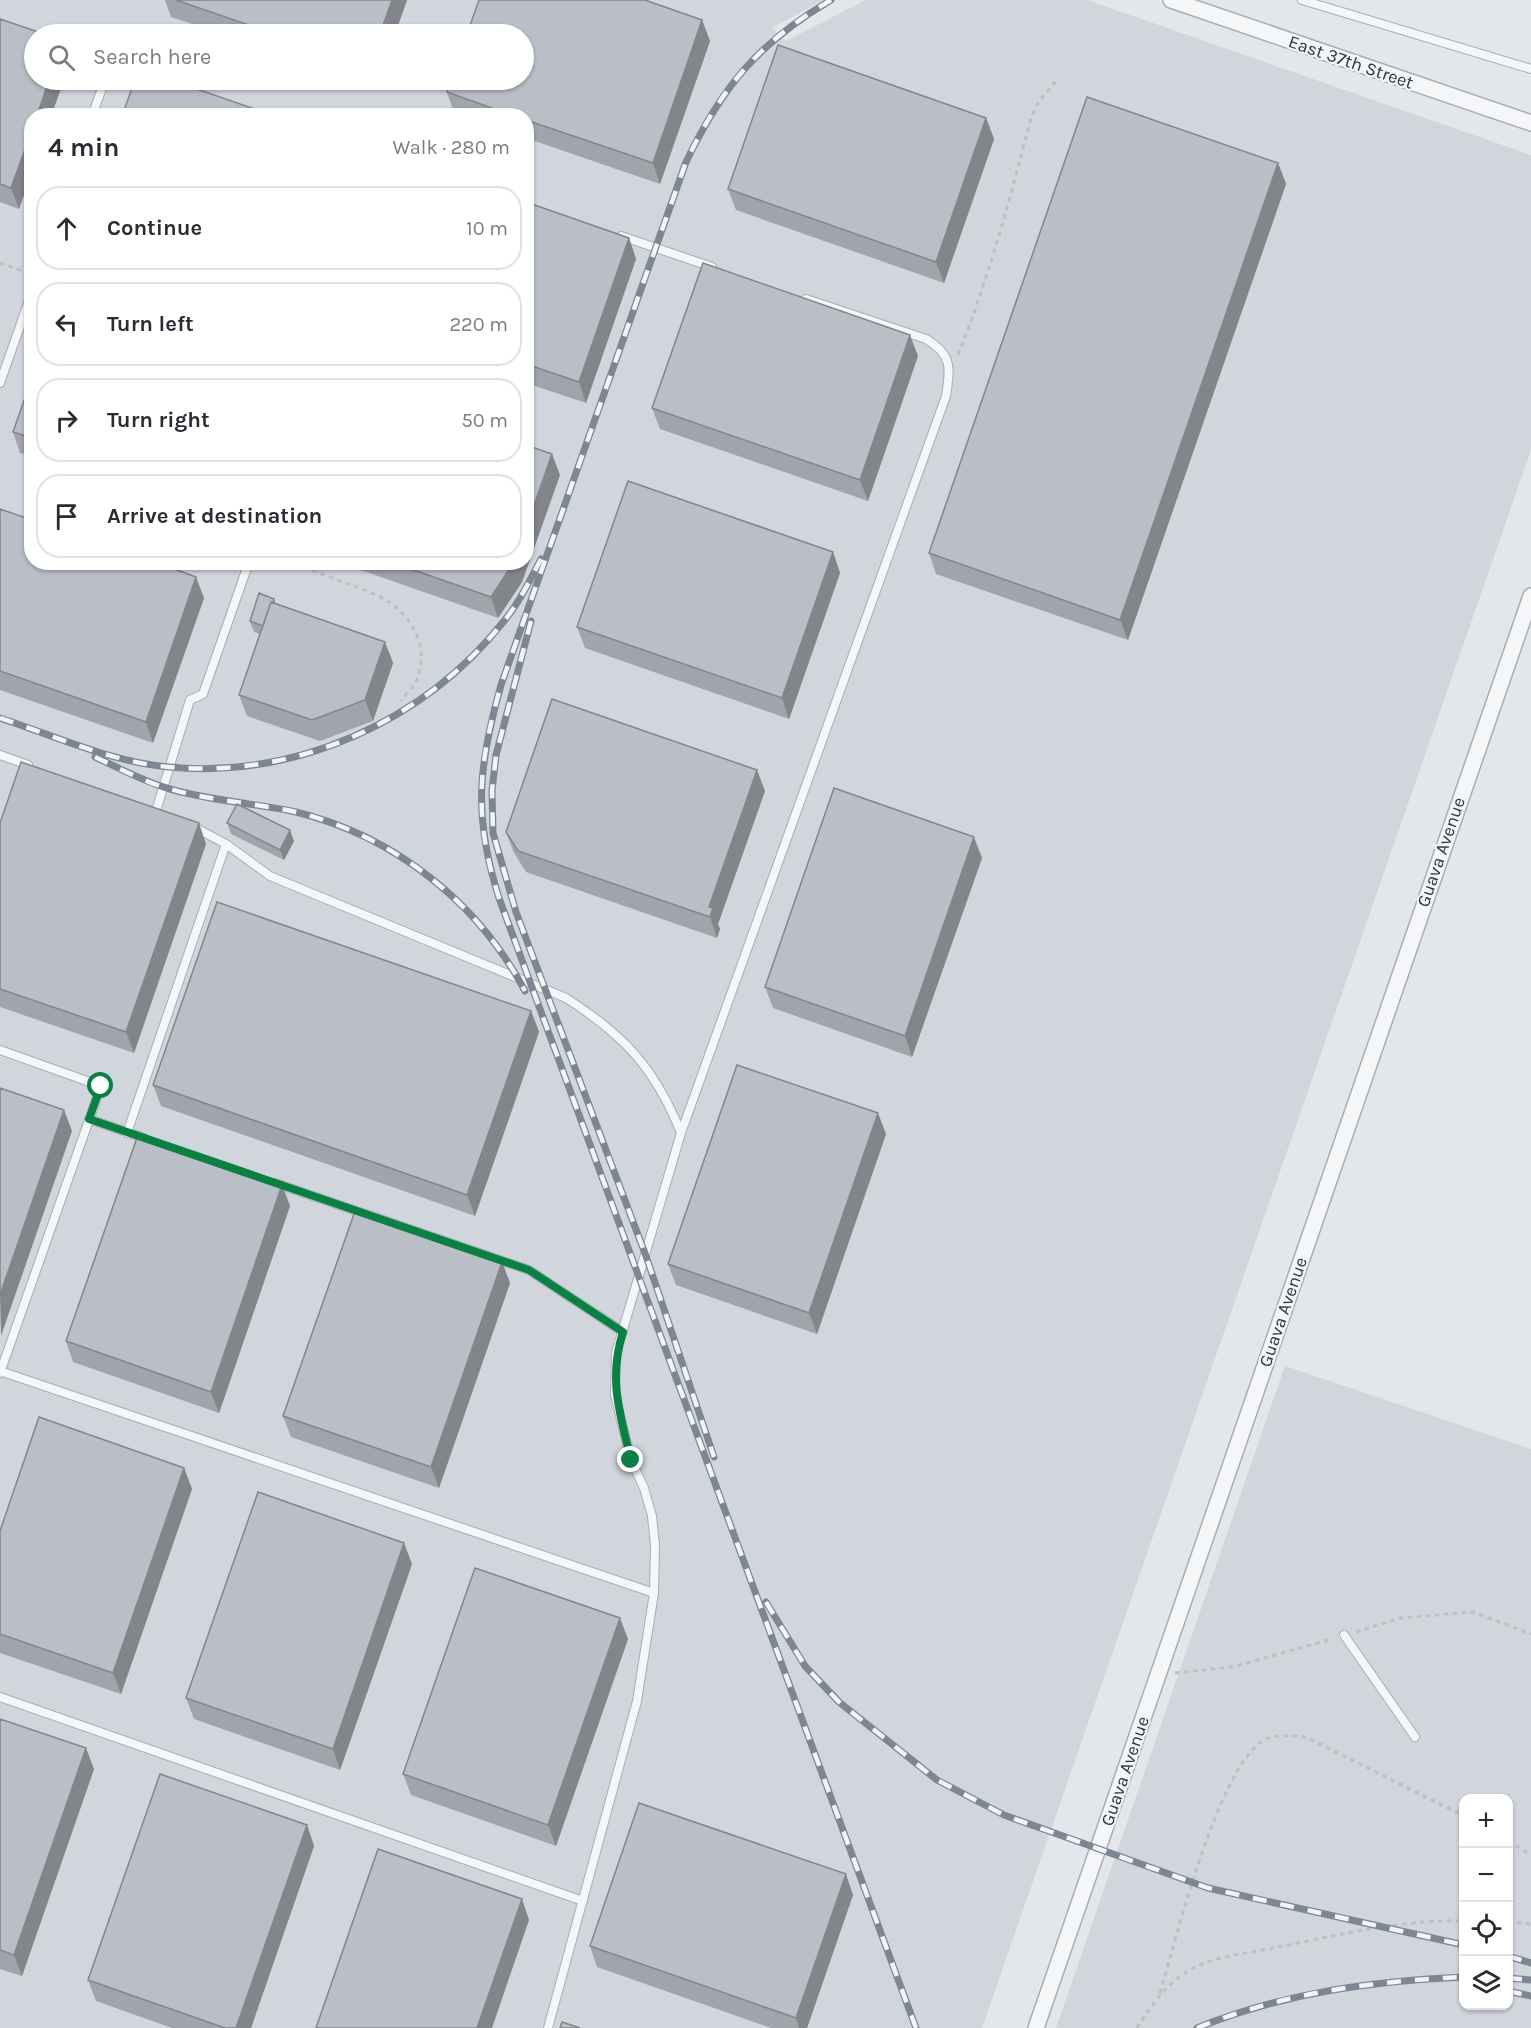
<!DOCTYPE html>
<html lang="en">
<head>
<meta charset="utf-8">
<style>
	:root { --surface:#fff; --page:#f2f2f3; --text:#2b2b33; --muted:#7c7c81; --line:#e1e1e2 }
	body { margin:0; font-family:Karla,sans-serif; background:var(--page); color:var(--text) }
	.controls { position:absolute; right:18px; bottom:18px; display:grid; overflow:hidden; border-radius:12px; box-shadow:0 2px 4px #0004 }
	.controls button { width:54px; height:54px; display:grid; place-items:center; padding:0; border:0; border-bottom:2px solid var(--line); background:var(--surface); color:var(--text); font:30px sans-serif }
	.stop { position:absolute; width:18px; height:18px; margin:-14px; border:4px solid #0b8043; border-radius:50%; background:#fff }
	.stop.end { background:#0b8043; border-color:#fff; box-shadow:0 2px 6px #0008 }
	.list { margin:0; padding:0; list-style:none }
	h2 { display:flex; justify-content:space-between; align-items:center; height:78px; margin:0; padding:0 24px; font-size:26px }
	h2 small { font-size:20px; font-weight:400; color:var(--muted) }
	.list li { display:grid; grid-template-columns:39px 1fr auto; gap:18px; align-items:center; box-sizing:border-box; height:84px; margin:0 12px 12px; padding:0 12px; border:2px solid var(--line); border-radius:24px }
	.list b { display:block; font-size:22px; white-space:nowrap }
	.list em { font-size:20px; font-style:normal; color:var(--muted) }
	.icon { flex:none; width:33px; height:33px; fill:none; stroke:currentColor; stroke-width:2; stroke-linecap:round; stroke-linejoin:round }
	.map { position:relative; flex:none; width:1531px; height:2028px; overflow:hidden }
	.search { position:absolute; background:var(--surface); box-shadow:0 2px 4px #0004; left:24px; top:24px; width:510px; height:66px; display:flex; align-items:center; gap:15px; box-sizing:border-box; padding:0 21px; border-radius:33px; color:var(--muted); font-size:22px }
	.panel { position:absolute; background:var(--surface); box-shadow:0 2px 4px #0004; left:24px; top:108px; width:510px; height:462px; border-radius:24px }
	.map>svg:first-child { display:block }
</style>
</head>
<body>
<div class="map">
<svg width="1531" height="2028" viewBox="0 0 1531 2028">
	<rect width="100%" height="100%" fill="#e3e6ea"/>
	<path fill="#d1d5dc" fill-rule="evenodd" d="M0 0H823L772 28 786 41 866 0H1087L1531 155V450L982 2028H0ZM34 34H524V80H34ZM32 116H526V562H32Z
		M1285 1366 1531 1449V2028H1056ZM1464 1798H1508V2006H1464Z"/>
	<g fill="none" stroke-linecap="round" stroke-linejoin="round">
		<defs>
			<path id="service" d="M1302 0 1531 69
				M92 116 105 80
				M621 236 712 267
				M0 383 32 292
				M0 755 28 765
				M156 811 190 700 203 694 249 562
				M194 827 226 844 270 876 566 998C624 1035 655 1068 681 1133
				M0 1050 101 1086 0 1373
				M89 1119 144 1138
				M127 1133 226 844
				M275 1183 529 1270 623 1332
				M0 1371 654 1593
				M1344 1635 1415 1737
				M0 1697 583 1901
				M548 2028 637 1701 654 1593 655 1545 652 1516 644 1488 631 1460 615 1395 616 1353 681 1133 946 396C950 368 953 355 926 339L806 299"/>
			<path id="minor" d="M1171 0 1531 123
				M1036 2028 1531 596"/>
		</defs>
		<use href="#service" stroke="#a8adb4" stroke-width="10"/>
		<use href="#minor" stroke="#a8adb4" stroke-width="18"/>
		<path stroke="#bcc0c5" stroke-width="3" stroke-dasharray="4.5 4.5" stroke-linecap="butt" d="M0 263 32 274
			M958 355C989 278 1010 198 1031 118L1039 101 1058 79
			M296 562C324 578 357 584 386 600 412 615 430 649 417 679 414 687 406 694 400 701
			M1356 1632 1400 1618 1473 1612 1531 1634
			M1175 1673 1232 1667 1332 1639
			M1508 1841 1531 1855
			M1508 1922 1531 1924
			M1160 1993C1175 1943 1220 1760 1266 1739 1278 1734 1294 1736 1306 1737L1464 1816
			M1137 2028C1151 2007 1163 1987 1185 1973 1210 1956 1244 1954 1273 1948 1336 1936 1399 1919 1464 1921"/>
		<use href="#service" stroke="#f5f6f8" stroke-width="8"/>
		<use href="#minor" stroke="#f5f6f8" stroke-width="15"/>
		<defs>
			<path id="rail" d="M831 0C758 43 722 87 686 162L501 685C478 766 473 816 499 898L916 2028
				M531 621 496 755 492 791 493 833 516 912 646 1256 714 1457
				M0 718C55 736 111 762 169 767 296 779 425 721 504 621 519 603 530 580 541 559
				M95 757C119 768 144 782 170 789 211 801 255 803 296 812 394 836 478 902 525 991
				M766 1602 805 1666 839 1702 937 1780 1004 1815 1208 1888 1464 1945
				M1508 1956 1531 1963
				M1508 1978 1531 1980
				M1508 1991 1531 1996
				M1197 2028C1282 1993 1373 1981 1464 1977"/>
		</defs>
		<use href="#rail" stroke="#7d8693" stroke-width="7"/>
		<use href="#rail" stroke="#f2f5f7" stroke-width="4.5" stroke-dasharray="14" stroke-linecap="butt"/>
	</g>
	<path fill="#a0a4ab" d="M165 0H407L395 34H223L171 17Z
		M0 19 34 80H64L51 116H32L19 209 0 202Z
		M702 20 710 41 660 184 526 138V116H461L454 113 447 92Z
		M352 80H379L377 88Z
		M986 118 994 139 944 283 736 210 728 189Z
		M1278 163 1286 184 1128 640 936 574 929 553Z
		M526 202 629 238 636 259 586 403 526 383Z
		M918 356 868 501 660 429 652 408Z
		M32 378V456L20 453 13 432Z
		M560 475 522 582 498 618 338 562H526Z
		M0 509 204 598 153 743 0 690Z
		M833 552 840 573 789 719 585 648 577 627Z
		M274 599 276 604 385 642 393 663 373 721 320 741 247 716 239 695 260 634 254 632 250 621Z
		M765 791 718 924 720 929 717 938 526 872 514 853 506 832Z
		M0 823 206 844 134 1053 0 1007Z
		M227 823 294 841 284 860 231 834Z
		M982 858 912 1057 773 1008 765 987Z
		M531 1011 539 1032 475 1216 161 1106 153 1085Z
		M886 1134 817 1334 676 1285 668 1264Z
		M282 1185 290 1206 219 1413 73 1362 66 1341Z
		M502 1262 510 1283 439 1488 291 1437 283 1416Z
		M184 1468 192 1489 121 1694 0 1653V1531Z
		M412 1564 340 1770 194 1719 186 1698Z
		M628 1639 556 1846 411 1795 403 1774Z
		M0 1719 94 1769 22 1976 0 1969Z
		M307 1825 314 1846 251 2028H172L96 2001 88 1980Z
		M853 1895 807 2028H771L597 1967 590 1946Z"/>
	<path fill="#82868b" d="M392 0H407L395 34H380Z
		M702 20 710 41 660 184 653 163Z
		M49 80H64L51 116H37Z
		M373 80H379L377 88Z
		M986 118 994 139 944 283 936 262Z
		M32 130V173L19 209 11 188Z
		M1278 163 1286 184 1128 640 1120 620Z
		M629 238 636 259 586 403 579 382Z
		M910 335 918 356 868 501 860 480Z
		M552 454 560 475 522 582 498 618 491 597 514 562H526V528Z
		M833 552 840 573 789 719 782 698Z
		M196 577 204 598 153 743 146 722Z
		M385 642 393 663 373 721 365 700Z
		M757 770 765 791 718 924 720 929 717 938 710 917 709 907Z
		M199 823 206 844 134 1053 126 1032Z
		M290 830 294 841 284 860 280 850Z
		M974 837 982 858 912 1057 905 1036Z
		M531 1011 539 1032 475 1216 467 1195Z
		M64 1110 72 1131 1 1336 0 1295Z
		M878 1113 886 1134 817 1334 809 1313Z
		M282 1185 290 1206 219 1413 211 1392Z
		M502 1262 510 1283 439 1488 431 1467Z
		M184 1468 192 1489 121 1694 113 1673Z
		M404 1543 412 1564 340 1770 333 1749Z
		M620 1618 628 1639 556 1846 548 1825Z
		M86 1748 94 1769 22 1976 14 1955Z
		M307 1825 314 1846 251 2028H236Z
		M846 1874 853 1895 807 2028H799L796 2018Z
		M522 1899 529 1920 492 2028H477Z"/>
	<path fill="#babfc7" stroke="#82868b" stroke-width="1.5" d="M176 0H392L380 34H275Z
		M479 0H645L702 20 653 163 526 120V116H514L447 92 451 80H524V34H467Z
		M0 19 44 34H34V80H49L37 116H32V130L11 188 0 184Z
		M778 45 986 118 936 262 728 189Z
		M135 80H171L275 116H122Z
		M1087 97 1278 163 1120 620 929 553Z
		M526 202 629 238 579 382 526 364Z
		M703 263 910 335 860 480 652 408Z
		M32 378V438L13 432Z
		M526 445 552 454 526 528Z
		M628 481 833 552 782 698 577 627Z
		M0 509 32 520V562H155L196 577 146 722 0 671Z
		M391 562H514L491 597Z
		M259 593 274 599 273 603 271 602 263 626 250 621Z
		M271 602 385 642 365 700 312 720 239 695Z
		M552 699 757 770 709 907 713 908 710 917 518 851 506 832Z
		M21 762 199 823 126 1032 0 989V823Z
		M834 788 974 837 905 1036 765 987Z
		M237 804 290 830 280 850 227 823Z
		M217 902 531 1011 467 1195 153 1085Z
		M737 1065 878 1113 809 1313 668 1264Z
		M0 1088 64 1110 0 1295Z
		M138 1135 282 1185 211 1392 66 1341Z
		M355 1211 502 1262 431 1467 283 1416Z
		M39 1417 184 1468 113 1673 0 1634V1531Z
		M258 1492 404 1543 333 1749 186 1698Z
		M475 1568 620 1618 548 1825 403 1774Z
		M0 1719 86 1748 14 1955 0 1950Z
		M160 1774 307 1825 236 2028H225L88 1980Z
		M639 1803 846 1874 796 2018 590 1946Z
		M378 1849 522 1899 477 2028H316Z
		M562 2022 580 2028H560Z"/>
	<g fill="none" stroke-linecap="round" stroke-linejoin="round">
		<path stroke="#0b8043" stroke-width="8" d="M101 1086 89 1119 529 1270 623 1332C608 1379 620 1414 631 1460"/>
	</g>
	<g text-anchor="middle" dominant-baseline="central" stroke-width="4.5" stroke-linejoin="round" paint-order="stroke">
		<g font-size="18" fill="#2b3441" stroke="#f2f5f7">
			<text transform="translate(1351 62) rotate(19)">East 37th Street</text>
			<text transform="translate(1441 852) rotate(-71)">Guava Avenue</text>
			<text transform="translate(1283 1312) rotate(-71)">Guava Avenue</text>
			<text transform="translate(1125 1771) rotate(-71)">Guava Avenue</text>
		</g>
	</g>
</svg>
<div class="controls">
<button>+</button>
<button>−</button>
<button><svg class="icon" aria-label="locate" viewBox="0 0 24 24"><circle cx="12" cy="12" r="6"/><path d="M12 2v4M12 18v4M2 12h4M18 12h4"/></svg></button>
<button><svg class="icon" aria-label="layers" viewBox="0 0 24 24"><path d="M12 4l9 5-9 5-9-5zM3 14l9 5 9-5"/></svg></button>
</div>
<div class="stop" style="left:101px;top:1086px"></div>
<div class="stop end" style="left:631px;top:1460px"></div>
<div class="search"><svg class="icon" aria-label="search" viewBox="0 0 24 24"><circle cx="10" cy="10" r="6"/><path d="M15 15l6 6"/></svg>Search here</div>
<section class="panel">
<h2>4 min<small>Walk · 280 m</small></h2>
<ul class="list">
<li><svg class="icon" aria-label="ahead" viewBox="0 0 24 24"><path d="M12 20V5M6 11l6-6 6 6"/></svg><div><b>Continue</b></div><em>10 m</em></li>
<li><svg class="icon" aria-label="left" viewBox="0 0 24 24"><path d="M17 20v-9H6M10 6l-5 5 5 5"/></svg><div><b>Turn left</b></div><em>220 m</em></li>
<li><svg class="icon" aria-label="right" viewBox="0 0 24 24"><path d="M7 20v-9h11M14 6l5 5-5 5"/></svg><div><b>Turn right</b></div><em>50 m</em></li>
<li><svg class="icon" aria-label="arrive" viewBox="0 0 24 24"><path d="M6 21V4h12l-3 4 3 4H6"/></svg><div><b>Arrive at destination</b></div></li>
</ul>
</section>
</div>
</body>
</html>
